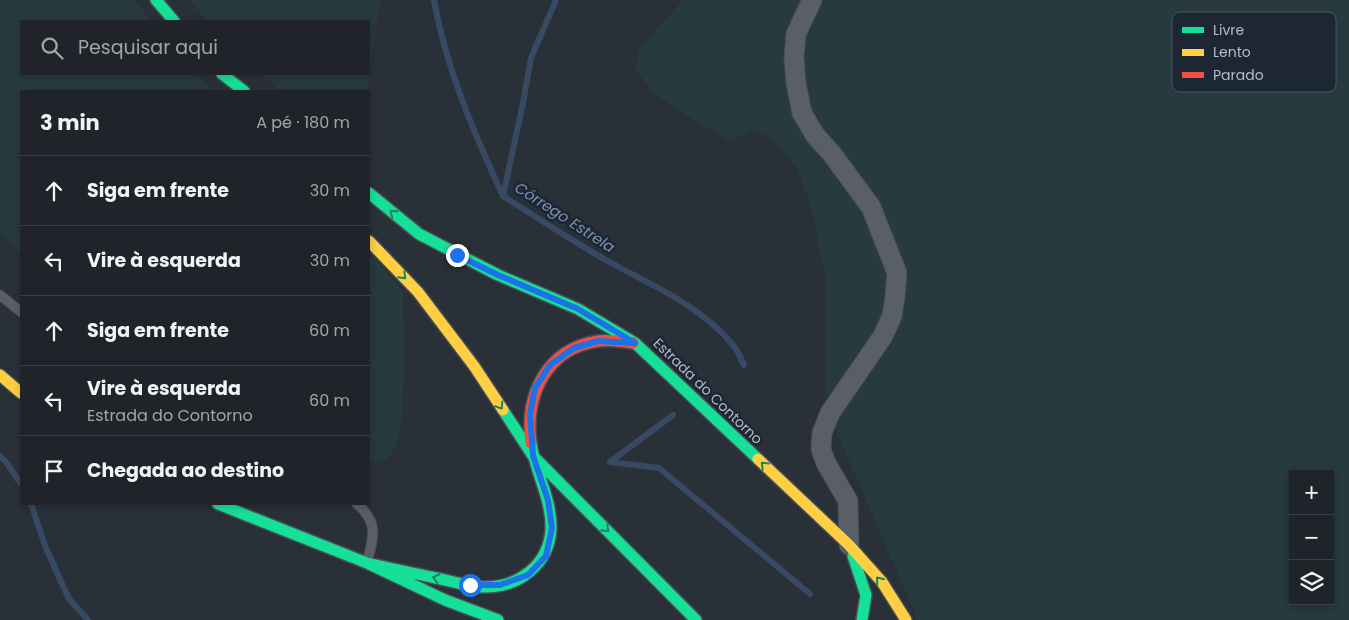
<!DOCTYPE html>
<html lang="pt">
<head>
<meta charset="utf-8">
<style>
	:root { --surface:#20242a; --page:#282c32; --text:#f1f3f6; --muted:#a2a4a8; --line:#3d4147 }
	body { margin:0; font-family:Poppins,sans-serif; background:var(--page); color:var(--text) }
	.controls { position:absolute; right:15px; bottom:15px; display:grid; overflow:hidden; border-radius:0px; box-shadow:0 2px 8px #0003 }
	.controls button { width:45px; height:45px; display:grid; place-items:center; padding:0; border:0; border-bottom:1px solid var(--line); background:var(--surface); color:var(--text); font:25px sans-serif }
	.stop { position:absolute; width:15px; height:15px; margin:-11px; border:4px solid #1a73e8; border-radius:50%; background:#fff }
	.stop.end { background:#1a73e8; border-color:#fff; box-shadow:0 1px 5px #0008 }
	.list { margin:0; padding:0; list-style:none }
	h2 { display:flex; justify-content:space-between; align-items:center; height:65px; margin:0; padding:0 20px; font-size:21px }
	h2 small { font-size:16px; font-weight:400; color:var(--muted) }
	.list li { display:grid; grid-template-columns:32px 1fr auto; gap:15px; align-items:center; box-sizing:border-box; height:70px; padding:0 20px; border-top:1px solid var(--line) }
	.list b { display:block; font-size:19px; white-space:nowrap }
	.list p { margin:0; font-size:16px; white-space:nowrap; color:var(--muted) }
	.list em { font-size:16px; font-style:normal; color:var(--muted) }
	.icon { flex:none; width:28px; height:28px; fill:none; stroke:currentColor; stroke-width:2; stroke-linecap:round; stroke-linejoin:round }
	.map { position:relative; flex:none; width:1349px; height:620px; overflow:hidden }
	.search { position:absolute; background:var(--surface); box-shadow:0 2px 8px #0003; left:20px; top:20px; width:350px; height:55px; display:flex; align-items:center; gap:12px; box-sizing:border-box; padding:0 18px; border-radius:0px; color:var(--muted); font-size:19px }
	.panel { position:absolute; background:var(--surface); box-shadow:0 2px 8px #0003; left:20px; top:90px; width:350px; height:415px; border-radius:0px }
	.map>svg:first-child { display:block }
</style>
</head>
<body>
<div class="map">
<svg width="1349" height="620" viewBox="0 0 1349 620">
	<rect width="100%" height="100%" fill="#2a3038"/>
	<path fill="#273a3e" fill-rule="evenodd" d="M0 0H134L152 21H21V74H197L214 91H21V255L0 233Z
		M191 0H380L367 91H280L261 74H369V21H206Z
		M683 0H1349V620H918L836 431 825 383 826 276 820 254 816 227 808 198 797 168 776 141 753 130 730 142 655 95 636 70 638 50ZM1293 474H1330V601H1293Z
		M369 251 403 292 404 363 402 423 396 447 387 459 377 463 369 462Z"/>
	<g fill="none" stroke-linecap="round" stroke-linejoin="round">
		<path stroke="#384963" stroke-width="6" d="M434 0C446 68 474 133 503 196
			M503 196C536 217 569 239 604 259 650 285 698 303 733 345 738 351 741 359 744 365
			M503 196 523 103 531 58 556 0
			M0 456 6 462 21 484
			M610 462 659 468 810 594
			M610 462 673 415
			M31 504 46 548 69 599 88 620"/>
		<defs>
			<path id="lane" d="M0 295 21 312
				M357 504C378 522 374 535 368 559"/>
			<path id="street" d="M812 0 796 34 794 57 796 83 802 113 815 135 832 154 871 207 897 273 895 297 892 316 883 336 830 413 822 433 821 449 826 463 848 501 849 545"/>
			<path id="fast" d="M156 0 174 21
				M222 74 244 91
				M369 193 419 234 498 275 578 309 635 343 758 459
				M503 410 533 456 696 620
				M218 504 367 563 445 600 498 620
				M853 556 866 595 862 620
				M367 563C388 568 409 572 431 577 448 580 465 586 483 587 518 588 549 565 551 529 552 499 535 472 531 443"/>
			<path id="slow" d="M369 241 418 292 474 366 503 410
				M0 375 21 393
				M758 459 849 545 882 582 906 620"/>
			<path id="jam" d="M531 443C525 395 546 349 598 341 609 339 622 342 633 343"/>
		</defs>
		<use href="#lane" stroke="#484c53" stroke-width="11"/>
		<use href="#street" stroke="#484c53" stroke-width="21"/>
		<use href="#fast" stroke="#484c55" stroke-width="14"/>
		<use href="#slow" stroke="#484c55" stroke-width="14"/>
		<use href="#jam" stroke="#484c55" stroke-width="14"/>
		<use href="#lane" stroke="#5a5e66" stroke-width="9"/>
		<use href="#street" stroke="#5a5e66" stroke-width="19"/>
		<use href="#fast" stroke="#16e098" stroke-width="11"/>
		<use href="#slow" stroke="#ffcf43" stroke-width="11"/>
		<use href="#jam" stroke="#f24e42" stroke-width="11"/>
	</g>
	<defs><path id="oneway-chevron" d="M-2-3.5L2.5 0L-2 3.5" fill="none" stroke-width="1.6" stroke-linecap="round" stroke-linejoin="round" transform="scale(1.25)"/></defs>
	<g stroke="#1a8366">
		<use href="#oneway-chevron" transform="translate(393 213) rotate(-141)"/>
		<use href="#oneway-chevron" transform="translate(403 276) rotate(46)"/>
		<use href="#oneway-chevron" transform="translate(500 406) rotate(57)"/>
		<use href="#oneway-chevron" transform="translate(764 465) rotate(-136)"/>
		<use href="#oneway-chevron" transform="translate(606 529) rotate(45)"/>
		<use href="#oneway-chevron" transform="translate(436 578) rotate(-168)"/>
		<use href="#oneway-chevron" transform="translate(879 580) rotate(-129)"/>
	</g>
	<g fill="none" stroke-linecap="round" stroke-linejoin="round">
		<path stroke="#1a73e8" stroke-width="6" d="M457 255 498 275 578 309 635 343 598 341 574 348 550 365 535 388 530 414 533 456 548 500 552 528 546 556 528 575 500 585H470"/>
	</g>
	<g text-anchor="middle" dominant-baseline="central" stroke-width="5" stroke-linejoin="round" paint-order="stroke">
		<g font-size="14" fill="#b4bcc9" stroke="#1d2633">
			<text transform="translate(708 391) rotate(44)">Estrada do Contorno</text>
		</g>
		<g font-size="15" font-style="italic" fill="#7c92b1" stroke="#1d2633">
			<text transform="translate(565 217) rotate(33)">Córrego Estrela</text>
		</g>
	</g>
	<rect x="1172" y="12" width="164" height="80" rx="8" fill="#1d2633" stroke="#4a5360" stroke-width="1"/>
	<rect x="1182" y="27" width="22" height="6" fill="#16e098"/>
	<rect x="1182" y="49" width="22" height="7" fill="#ffcf43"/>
	<rect x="1182" y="72" width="22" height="6" fill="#f24e42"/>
	<g font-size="14" fill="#b4bcc9">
		<text x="1213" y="35">Livre</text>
		<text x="1213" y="57">Lento</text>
		<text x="1213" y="80">Parado</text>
	</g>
</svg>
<div class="controls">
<button>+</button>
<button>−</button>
<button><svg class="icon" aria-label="layers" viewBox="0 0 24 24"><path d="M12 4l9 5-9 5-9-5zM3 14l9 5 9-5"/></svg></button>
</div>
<div class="stop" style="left:470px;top:585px"></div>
<div class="stop end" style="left:457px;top:255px"></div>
<div class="search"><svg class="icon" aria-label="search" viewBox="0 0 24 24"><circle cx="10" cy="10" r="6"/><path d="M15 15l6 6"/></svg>Pesquisar aqui</div>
<section class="panel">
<h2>3 min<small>A pé · 180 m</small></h2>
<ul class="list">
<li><svg class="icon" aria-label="ahead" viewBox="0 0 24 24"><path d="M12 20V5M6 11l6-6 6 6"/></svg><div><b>Siga em frente</b></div><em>30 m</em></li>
<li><svg class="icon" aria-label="left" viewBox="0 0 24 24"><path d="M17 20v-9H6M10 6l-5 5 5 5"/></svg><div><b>Vire à esquerda</b></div><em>30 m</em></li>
<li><svg class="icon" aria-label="ahead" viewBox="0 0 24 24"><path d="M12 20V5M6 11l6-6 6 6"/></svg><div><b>Siga em frente</b></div><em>60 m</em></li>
<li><svg class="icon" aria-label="left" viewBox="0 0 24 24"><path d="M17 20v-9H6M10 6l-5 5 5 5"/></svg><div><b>Vire à esquerda</b><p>Estrada do Contorno</p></div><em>60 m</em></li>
<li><svg class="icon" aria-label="arrive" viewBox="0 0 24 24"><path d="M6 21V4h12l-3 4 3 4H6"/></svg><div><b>Chegada ao destino</b></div></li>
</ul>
</section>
</div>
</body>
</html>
